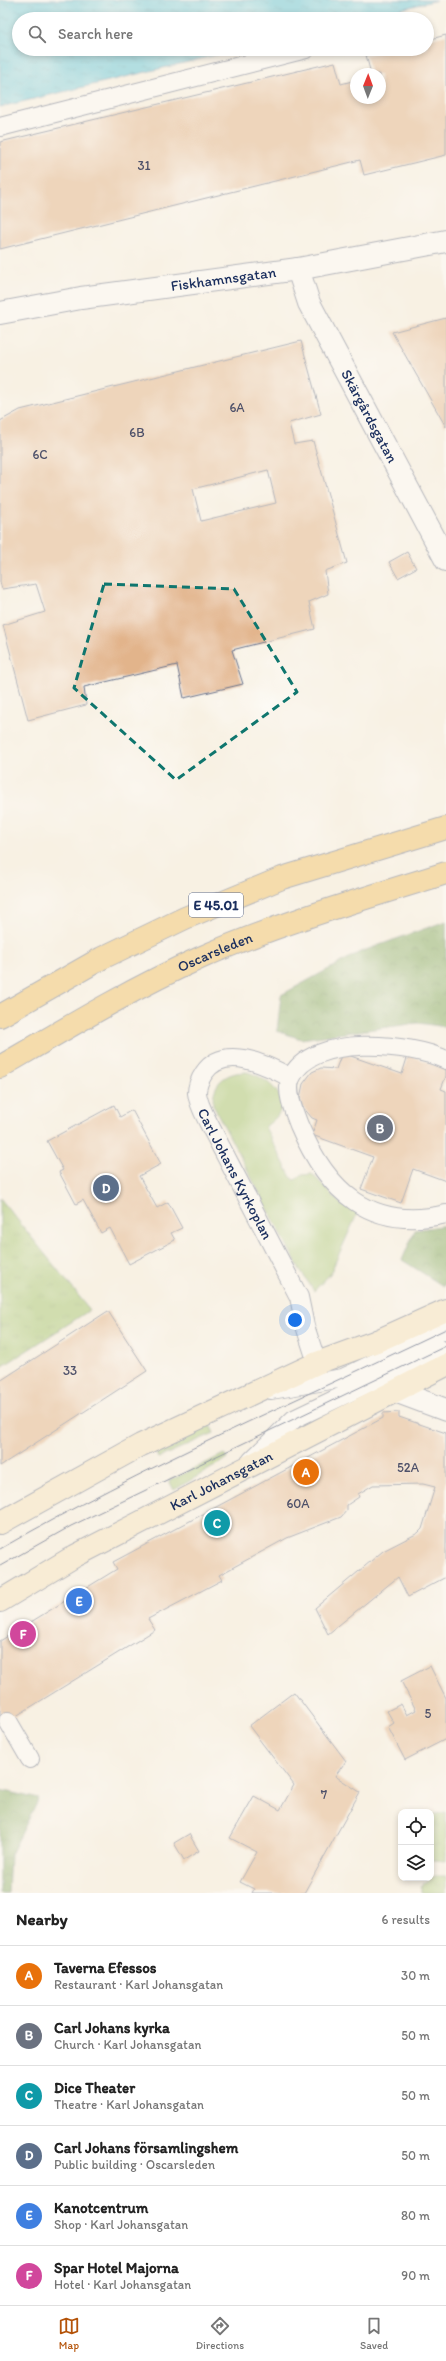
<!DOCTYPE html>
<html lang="en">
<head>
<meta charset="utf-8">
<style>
	:root { --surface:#fff; --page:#f6f6f6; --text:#222; --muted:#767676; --line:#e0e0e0; --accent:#b45309 }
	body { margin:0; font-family:Itim,sans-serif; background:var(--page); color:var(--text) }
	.controls { position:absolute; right:12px; bottom:12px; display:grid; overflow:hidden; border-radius:8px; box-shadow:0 2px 6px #0003 }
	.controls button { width:36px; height:36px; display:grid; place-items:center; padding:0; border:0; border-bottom:1px solid var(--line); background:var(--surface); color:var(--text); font:20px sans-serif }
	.compass { position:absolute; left:350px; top:68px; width:36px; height:36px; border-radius:50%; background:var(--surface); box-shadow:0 2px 6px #0003; rotate:1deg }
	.you { position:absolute; left:295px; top:1320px; width:14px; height:14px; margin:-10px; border:3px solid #fff; border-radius:50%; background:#1a73e8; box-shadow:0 0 0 6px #1a73e833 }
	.badge { display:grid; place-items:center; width:26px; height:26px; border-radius:50%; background:var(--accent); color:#fff; font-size:13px; font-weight:700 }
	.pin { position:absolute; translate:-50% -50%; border:2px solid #fff; box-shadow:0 1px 4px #0006 }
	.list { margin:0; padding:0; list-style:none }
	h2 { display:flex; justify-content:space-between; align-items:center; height:52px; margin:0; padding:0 16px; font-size:17px }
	h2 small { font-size:13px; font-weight:400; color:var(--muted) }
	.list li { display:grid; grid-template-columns:26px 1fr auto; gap:12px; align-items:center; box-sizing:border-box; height:60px; padding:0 16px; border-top:1px solid var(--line) }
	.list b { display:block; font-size:15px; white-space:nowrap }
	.list p { margin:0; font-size:13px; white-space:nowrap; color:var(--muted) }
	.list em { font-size:13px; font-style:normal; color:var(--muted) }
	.icon { flex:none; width:22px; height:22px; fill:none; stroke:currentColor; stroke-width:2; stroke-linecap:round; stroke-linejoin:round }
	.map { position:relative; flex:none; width:446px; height:1893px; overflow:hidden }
	.search { position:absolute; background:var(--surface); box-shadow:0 2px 6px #0003; left:12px; right:12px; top:12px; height:44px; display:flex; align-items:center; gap:10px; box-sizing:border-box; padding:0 14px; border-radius:22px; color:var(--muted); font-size:15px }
	.sheet { height:412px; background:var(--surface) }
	nav { display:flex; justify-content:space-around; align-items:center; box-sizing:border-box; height:56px; border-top:1px solid var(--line); background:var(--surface); font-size:11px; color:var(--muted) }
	nav a { display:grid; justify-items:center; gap:2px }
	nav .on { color:var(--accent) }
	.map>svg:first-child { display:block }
</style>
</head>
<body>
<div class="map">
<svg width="446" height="1893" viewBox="0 0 446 1893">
	<defs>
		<pattern id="forest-crowns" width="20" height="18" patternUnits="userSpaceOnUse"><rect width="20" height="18" fill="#81ab62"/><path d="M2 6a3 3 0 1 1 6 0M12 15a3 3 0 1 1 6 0" fill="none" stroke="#698c54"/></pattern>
		<pattern id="park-tufts" width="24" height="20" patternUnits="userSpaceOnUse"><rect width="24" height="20" fill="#a2c670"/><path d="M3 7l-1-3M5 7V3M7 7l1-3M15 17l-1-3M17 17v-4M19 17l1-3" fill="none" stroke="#8baa63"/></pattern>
		<pattern id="water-ripples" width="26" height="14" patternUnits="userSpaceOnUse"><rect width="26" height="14" fill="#60c7dd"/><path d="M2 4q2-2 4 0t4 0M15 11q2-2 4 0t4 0" fill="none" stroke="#4ea2b6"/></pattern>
	</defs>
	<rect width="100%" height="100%" fill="#fff"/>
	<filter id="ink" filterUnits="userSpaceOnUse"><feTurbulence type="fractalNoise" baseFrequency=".025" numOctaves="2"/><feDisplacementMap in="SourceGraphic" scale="8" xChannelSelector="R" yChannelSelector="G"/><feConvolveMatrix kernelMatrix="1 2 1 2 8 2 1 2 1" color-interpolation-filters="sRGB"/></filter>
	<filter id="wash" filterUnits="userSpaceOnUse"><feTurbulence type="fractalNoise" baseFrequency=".012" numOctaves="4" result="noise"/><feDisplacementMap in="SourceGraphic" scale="16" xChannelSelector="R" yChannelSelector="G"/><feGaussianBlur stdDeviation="0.9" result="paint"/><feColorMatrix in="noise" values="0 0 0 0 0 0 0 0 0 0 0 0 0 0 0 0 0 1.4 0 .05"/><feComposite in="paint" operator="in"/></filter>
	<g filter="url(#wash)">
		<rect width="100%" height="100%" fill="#f8f1e3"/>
		<path fill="#a2c670" stroke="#5e7a67" d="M247 1072C262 1076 284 1090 281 1108 279 1117 271 1122 265 1127L292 1179 295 1180 302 1175 312 1174 342 1205 358 1212 330 1274 314 1291 300 1270 213 1105C212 1082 226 1072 247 1072Z
			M210 1425 214 1433 158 1458 155 1451Z
			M224 1454 227 1459 174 1490 169 1481Z"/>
		<path fill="url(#forest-crowns)" stroke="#4e6d60" d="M446 921V1027L418 1023 301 1039 277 1031 281 995 360 952Z
			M446 1225V1284L443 1286 402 1260 415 1230Z
			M0 1790 39 1799 10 1856 8 1893H0Z"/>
		<path fill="url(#park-tufts)" stroke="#5e7a67" d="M0 1198 90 1310 0 1368Z
			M446 1812V1861L431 1860V1815Z
			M434 1876H446V1893H421V1886Z"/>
		<path fill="url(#water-ripples)" stroke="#3e7b9e" d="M0 0H437L362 19H19V49H242L0 107Z"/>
		<g id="blocks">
			<path fill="#e2b48b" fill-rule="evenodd" d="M446 35V155L364 175 360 160 0 249V142L335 62 341 84 356 80V98H380V74H371L366 55 391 49H427V40Z
				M446 318V427L392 332Z
				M301 341 321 414 289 423 294 444 313 441 347 563 325 571 328 594 309 602 315 629 232 650 243 684 184 698 177 665 84 687 86 705 28 720 3 625 45 612 36 584 2 589 0 582V421L20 410ZM268 470 276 503 201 521 193 489Z
				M407 552 416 568 398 578 389 562Z
				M342 1053 402 1074 408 1055 446 1069V1076L441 1089 446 1091V1181L413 1169 401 1203 361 1189 373 1157 312 1135 317 1120 312 1118 302 1106 300 1098 303 1084 312 1072 321 1068 336 1069Z
				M114 1105 120 1117 132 1110 161 1164 139 1176 157 1208 168 1202 182 1228 171 1233 175 1240 129 1264 110 1228 101 1233 83 1200 76 1204 59 1172 63 1170 47 1141Z
				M108 1311 147 1371 0 1466V1381Z
				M399 1412V1417L446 1433V1577L408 1597 398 1577 328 1634 315 1608 383 1551 418 1533 422 1529 435 1487 423 1484 373 1485 358 1494 359 1497 347 1505V1510L341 1517 287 1538 219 1575 222 1580 148 1619 155 1630 0 1726V1641L117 1569 113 1562 383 1418V1413Z
				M430 1666 446 1698V1739L405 1760 388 1727 394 1723 387 1711 401 1704 407 1715 416 1710 401 1681Z
				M294 1692 346 1761 335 1776 360 1792 304 1893H252L254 1889 240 1882 257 1852 230 1838 254 1796 280 1810 294 1785 249 1726Z
				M189 1834 199 1851 184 1860 174 1843Z"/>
		</g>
	</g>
	<g filter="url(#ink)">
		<use href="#blocks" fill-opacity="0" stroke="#68738d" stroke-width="1"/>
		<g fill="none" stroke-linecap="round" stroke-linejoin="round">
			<defs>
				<g id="lane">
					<path d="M0 127 306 49"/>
					<path d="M446 1060C411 1043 311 1033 291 1078 285 1091 294 1112 299 1125 327 1191 370 1232 446 1214"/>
					<path id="s1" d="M291 1078C267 1065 224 1043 204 1073 200 1079 197 1086 197 1093 198 1103 204 1114 208 1122L299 1297 305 1326 317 1363"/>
					<path d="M271 1390 343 1378 446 1329"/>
					<path d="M251 1461 294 1419 440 1349"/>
					<path d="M8 1721 30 1759"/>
				</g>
				<g id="street">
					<path id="s2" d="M298 269 309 303 446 560"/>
					<path id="s3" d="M0 313 81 298 298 269 446 241"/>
					<path d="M377 1341 411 1346 446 1356"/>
					<path d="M395 1391 446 1410"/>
				</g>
				<g id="secondary">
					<path d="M0 1523 141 1445 317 1363 377 1341 446 1310"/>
					<path id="s4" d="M0 1601 75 1556 446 1365"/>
				</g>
				<g id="highway">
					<path d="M0 1016 102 958 185 918 282 878 446 828"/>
					<path id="s5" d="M0 1067C65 1029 131 989 200 958 279 923 363 899 446 873"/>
				</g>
			</defs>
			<use href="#lane" stroke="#68738d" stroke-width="20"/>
			<use href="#street" stroke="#68738d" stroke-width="24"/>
			<use href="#secondary" stroke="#68738d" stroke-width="24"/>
			<use href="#highway" stroke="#68738d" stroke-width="24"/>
			<use href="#lane" stroke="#fff" stroke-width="18"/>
			<use href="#street" stroke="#fff" stroke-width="22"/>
			<use href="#secondary" stroke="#f9e7c3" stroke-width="22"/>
			<use href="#highway" stroke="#f1c369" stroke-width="22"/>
			<path stroke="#1b2f5e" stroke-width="1" d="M0 1549C144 1466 296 1401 446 1329
				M0 1566 71 1526 446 1346"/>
		</g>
	</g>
	<path d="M0 0H446V1893H0ZM104 584 234 589 297 692 176 780 74 688Z" fill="#f8f1e3" fill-opacity=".55" fill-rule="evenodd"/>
	<path fill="none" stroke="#0f766e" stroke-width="3" stroke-dasharray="8 5" stroke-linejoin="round" d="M104 584 234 589 297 692 176 780 74 688Z"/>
	<g text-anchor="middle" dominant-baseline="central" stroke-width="3.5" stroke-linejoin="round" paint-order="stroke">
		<g font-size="13" fill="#4d5069">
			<text x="144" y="165">31</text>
			<text x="237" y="407">6A</text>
			<text x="137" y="432">6B</text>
			<text x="40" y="454">6C</text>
			<text x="70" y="1370">33</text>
			<text x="408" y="1467">52A</text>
			<text x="298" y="1503">60A</text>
			<text x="428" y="1713">5</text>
			<text x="324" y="1794">7</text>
		</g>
		<rect fill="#fff" stroke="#5f6d8e" stroke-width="1" x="189" y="893" width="54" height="24" rx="3"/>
		<g font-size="14" font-weight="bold" fill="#1b2f5e">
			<text x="216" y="905">E 45.01</text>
		</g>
		<g font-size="15" fill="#1b2f5e" stroke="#fff">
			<text stroke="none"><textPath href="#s3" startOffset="226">Fiskhamnsgatan</textPath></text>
			<text stroke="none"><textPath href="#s2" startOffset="164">Skärgårdsgatan</textPath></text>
			<text stroke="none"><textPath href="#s5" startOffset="244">Oscarsleden</textPath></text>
			<text stroke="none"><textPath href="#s1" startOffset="207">Carl Johans Kyrkoplan</textPath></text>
			<text stroke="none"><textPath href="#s4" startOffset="252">Karl Johansgatan</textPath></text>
		</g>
	</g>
</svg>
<div class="controls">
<button><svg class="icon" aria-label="locate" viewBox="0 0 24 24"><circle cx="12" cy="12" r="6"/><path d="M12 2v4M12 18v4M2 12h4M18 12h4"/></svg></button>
<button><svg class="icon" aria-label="layers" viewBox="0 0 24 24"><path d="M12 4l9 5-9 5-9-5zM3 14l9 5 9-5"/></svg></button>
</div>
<svg class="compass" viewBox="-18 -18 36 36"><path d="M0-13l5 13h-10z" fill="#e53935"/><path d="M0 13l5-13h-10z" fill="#767676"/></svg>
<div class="you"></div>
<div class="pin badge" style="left:306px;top:1472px;background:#e8710a">A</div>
<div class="pin badge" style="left:380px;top:1128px;background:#6b7280">B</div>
<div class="pin badge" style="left:217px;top:1523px;background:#0f9aa8">C</div>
<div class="pin badge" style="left:106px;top:1188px;background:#5c6f8a">D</div>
<div class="pin badge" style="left:79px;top:1601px;background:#3f7fe0">E</div>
<div class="pin badge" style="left:23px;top:1634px;background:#d1479c">F</div>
<div class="search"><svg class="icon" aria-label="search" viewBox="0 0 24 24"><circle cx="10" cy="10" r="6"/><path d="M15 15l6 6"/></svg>Search here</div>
</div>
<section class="sheet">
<h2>Nearby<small>6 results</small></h2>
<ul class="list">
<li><span class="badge" style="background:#e8710a">A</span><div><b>Taverna Efessos</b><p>Restaurant · Karl Johansgatan</p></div><em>30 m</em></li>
<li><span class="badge" style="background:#6b7280">B</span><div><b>Carl Johans kyrka</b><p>Church · Karl Johansgatan</p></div><em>50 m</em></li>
<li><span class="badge" style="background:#0f9aa8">C</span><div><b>Dice Theater</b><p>Theatre · Karl Johansgatan</p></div><em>50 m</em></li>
<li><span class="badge" style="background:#5c6f8a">D</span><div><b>Carl Johans församlingshem</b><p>Public building · Oscarsleden</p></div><em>50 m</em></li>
<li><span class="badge" style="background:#3f7fe0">E</span><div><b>Kanotcentrum</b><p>Shop · Karl Johansgatan</p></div><em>80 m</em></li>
<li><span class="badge" style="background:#d1479c">F</span><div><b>Spar Hotel Majorna</b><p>Hotel · Karl Johansgatan</p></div><em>90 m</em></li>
</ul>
</section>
<nav>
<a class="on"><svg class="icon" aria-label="map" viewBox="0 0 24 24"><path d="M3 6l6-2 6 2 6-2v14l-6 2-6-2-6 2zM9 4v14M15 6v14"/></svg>Map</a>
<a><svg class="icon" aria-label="directions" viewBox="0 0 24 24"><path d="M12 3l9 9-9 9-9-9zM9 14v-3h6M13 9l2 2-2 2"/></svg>Directions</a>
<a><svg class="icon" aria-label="saved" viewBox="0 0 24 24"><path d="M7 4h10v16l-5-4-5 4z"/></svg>Saved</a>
</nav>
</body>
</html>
